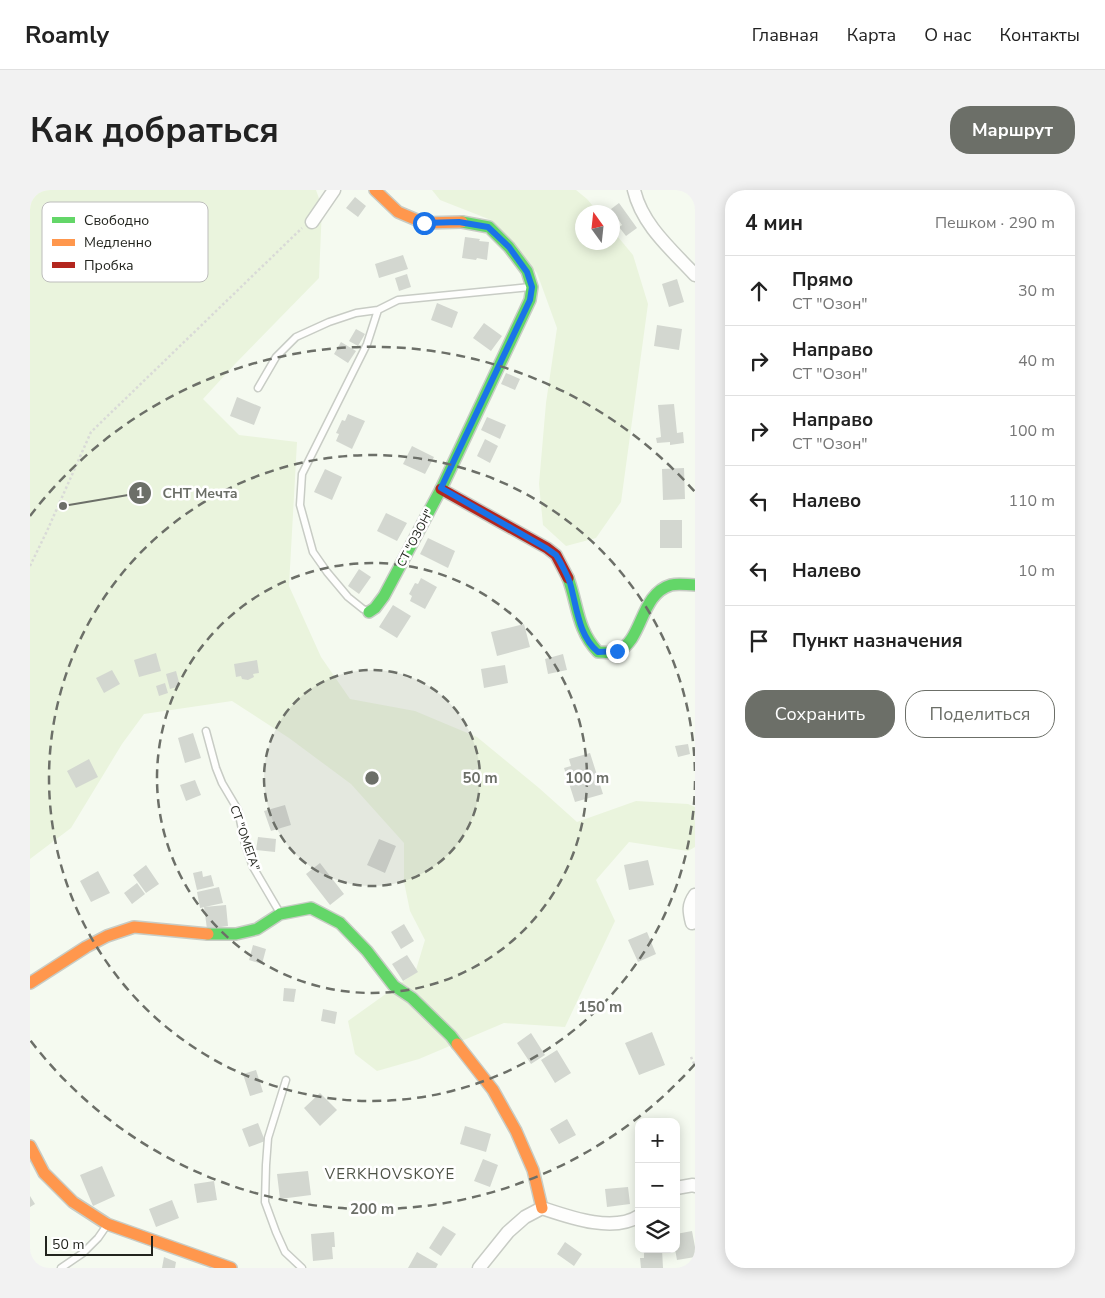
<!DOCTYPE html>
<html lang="ru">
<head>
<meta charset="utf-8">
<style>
	:root { --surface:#fff; --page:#f2f2f2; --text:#222; --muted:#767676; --line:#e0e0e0; --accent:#6c6f68 }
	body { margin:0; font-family:"Nunito Sans",sans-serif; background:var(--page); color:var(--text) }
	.controls { position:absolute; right:15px; bottom:15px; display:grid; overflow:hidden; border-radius:10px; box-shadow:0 2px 12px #0003 }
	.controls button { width:45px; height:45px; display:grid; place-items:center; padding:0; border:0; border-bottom:1px solid var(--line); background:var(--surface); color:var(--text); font:25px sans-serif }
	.compass { position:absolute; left:545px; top:15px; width:45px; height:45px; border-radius:50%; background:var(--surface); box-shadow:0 2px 12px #0003; rotate:345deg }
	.scale { position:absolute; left:15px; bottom:12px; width:108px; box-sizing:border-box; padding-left:5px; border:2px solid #22241e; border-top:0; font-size:14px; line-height:18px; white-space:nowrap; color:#22241e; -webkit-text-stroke:4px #fff; paint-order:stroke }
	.stop { position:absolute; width:15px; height:15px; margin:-11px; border:4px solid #1a73e8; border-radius:50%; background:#fff }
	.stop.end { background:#1a73e8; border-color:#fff; box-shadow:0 1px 5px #0008 }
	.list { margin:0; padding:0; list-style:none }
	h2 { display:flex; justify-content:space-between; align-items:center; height:65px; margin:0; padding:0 20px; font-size:21px }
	h2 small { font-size:16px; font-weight:400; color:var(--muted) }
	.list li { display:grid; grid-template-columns:32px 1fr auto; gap:15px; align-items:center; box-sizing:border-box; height:70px; padding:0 20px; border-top:1px solid var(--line) }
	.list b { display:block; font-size:19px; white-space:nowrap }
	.list p { margin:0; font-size:16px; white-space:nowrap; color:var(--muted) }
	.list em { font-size:16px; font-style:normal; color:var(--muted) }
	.actions { display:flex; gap:10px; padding:15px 20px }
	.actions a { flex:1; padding:11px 0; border:1px solid var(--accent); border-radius:20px; text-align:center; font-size:18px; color:var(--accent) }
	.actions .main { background:var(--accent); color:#fff }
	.icon { flex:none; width:28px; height:28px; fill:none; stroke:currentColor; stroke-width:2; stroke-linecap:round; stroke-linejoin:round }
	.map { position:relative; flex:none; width:665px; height:1078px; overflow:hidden; border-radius:20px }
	header { display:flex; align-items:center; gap:30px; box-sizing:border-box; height:70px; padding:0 25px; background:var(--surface); border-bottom:1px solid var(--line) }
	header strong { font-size:24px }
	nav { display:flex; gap:28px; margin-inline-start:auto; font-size:18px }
	.intro { display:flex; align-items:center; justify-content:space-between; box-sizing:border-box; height:120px; padding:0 30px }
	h1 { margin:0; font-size:35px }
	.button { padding:12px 22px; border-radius:20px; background:var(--accent); color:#fff; font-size:18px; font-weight:700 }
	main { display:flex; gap:30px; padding:0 30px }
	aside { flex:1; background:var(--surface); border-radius:20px; box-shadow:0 2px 12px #0003 }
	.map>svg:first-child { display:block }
</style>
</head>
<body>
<header>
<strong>Roamly</strong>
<nav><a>Главная</a><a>Карта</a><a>О нас</a><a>Контакты</a></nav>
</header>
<div class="intro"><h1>Как добраться</h1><a class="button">Маршрут</a></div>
<main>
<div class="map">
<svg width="665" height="1078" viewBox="0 0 665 1078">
	<rect width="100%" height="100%" fill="#f5faf0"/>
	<path fill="#eaf4dd" d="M0 0H286L292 17 289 88 206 173 173 209 209 245 267 252 259 396 291 467 320 509 385 521 447 547 509 598 547 632 606 611 658 614 665 617V657L658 661 599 652 566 690 585 731 535 837 474 833 389 869 347 881 325 864 318 831 385 783 395 750 380 721 374 692V653L321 594 259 548 202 511 114 524 92 554 41 638 0 669Z
		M402 0H546L557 9 568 22H552V52H582L583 41 603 65 618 114 591 312 566 348 536 356 513 335 509 294 516 213 527 138 507 83 461 30 410 10Z"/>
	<path fill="#d3d7d0" d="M325 7 336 16 328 27 316 18Z
		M589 13 607 38 596 46 589 37 592 35 581 19Z
		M435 47 450 49 449 51 459 52 457 70 447 68 446 70 432 68Z
		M373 65 378 79 349 88 345 74Z
		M377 84 381 97 369 101 365 88Z
		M647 89 654 112 639 117 632 94Z
		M407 113 428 122 422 138 401 130Z
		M454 133 472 146 461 161 443 148Z
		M627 135 652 139 649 160 624 156Z
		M326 139 335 144 328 156 319 151Z
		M311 152 326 161 318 173 304 164Z
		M476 183 490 189 485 200 471 194Z
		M207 207 231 217 224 235 200 226Z
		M644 214 647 243 653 242 654 253 640 255V252L627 253 626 248 631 247 628 215Z
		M318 224 335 231 322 259 306 251 309 244 306 243 312 230 315 231Z
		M457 227 476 235 470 249 451 240Z
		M455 249 468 256 460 273 447 266Z
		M382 256 404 267 395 284 373 274Z
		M654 278 655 309 633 310 632 279Z
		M295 279 312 287 302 310 284 302Z
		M356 323 377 333 367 351 347 341Z
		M630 330H652V358H630Z
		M398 348 425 361 418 378 390 364Z
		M329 379 341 387 329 404 318 396Z
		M391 388 407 397 395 419 380 411 382 406 379 404 385 393 388 394Z
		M363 415 381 426 367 448 349 437Z
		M494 434 500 457 467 466 461 442Z
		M126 463 131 481 109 487 104 470Z
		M533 464 537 480 518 484 515 469Z
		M227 470 229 483 223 484 224 487 218 490 212 489 211 486 206 487 204 474Z
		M475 475 478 493 454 498 451 479Z
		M82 480 90 494 74 503 66 488Z
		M146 481 150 496 140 499 136 484Z
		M135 493 138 503 129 506 126 496Z
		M163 543 171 568 155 573 148 548Z
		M658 554 660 564 648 567 645 556Z
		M560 563 573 604 545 612 534 578 541 576 539 569Z
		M59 569 68 587 46 598 37 581Z
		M165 590 171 605 156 611 150 595Z
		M255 615 261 635 241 641 234 621Z
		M228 647 246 649 245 662 226 660Z
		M349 649 366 656 355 683 337 675Z
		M618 670 624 695 599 700 594 675Z
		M290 673 314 704 300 715 276 684Z
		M116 675 129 694 116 703 103 685Z
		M68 681 80 703 61 712 50 691Z
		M172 681 173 687 181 685 184 696 167 700 163 683Z
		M107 693 115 704 102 714 94 703Z
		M189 697 193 713 170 718 167 702Z
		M196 715 198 736 177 739 174 717Z
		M374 734 384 751 371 759 361 742Z
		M617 742 626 764 608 772 598 750Z
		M223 755 236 759 232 774 219 770Z
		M377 765 388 782 373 791 362 774Z
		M254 798 266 799 264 812 253 811Z
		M293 819 307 822 305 834 291 831Z
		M622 842 635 875 609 885 595 853Z
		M501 843 515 865 501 874 487 853Z
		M527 860 541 883 525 893 511 870Z
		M226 880 233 902 220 906 213 884Z
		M290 903 307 920 290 936 274 918Z
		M537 929 546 945 529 954 520 939Z
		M228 933 235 951 219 957 212 939Z
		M435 936 461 944 456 962 430 954Z
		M453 969 468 975 460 997 444 991Z
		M72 976 85 1006 63 1016 50 985Z
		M278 981 281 1005 250 1009 247 984Z
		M184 991 187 1010 167 1013 164 994Z
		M598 997 600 1014 577 1017 575 999Z
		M0 1006 5 1014 0 1017Z
		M142 1010 149 1028 126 1037 119 1019Z
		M413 1036 426 1044 411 1066 399 1058Z
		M662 1041 665 1057V1067L647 1070 645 1059H646V1044Z
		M304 1042 305 1057H302L303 1069 283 1071 281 1044Z
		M535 1052 552 1064 544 1076 527 1064Z
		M632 1059 633 1078H611L610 1068H614V1061Z
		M387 1062 408 1074 406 1078H378Z
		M134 1067 146 1072 145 1078H132Z"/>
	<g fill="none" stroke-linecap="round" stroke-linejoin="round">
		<defs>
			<path id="lane" d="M228 198 246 167 266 147 299 132 326 123 348 120
				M338 421 333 419 318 407 297 382 283 362 270 315 272 284 337 154 348 120 368 110 500 97
				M176 541 186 578 192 593 208 620 215 654 223 677 250 723
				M256 890 238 948 236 975 235 1012 246 1042 255 1062 272 1078
				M31 1078 53 1063 68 1048 77 1035"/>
			<path id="street" d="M604 0C612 35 642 60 665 85
				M282 32 304 0
				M662 733C659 721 658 715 665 705
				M646 998 663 995 665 996
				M449 1078 478 1042 495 1027 512 1018C539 1027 583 1043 609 1026"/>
			<path id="fast" d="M538 388C548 415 547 440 568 462 574 462 582 464 588 461 613 450 610 404 641 395 649 393 657 395 665 395
				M339 422 345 418 354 406 411 299 500 110 502 97 497 81 479 57 459 37 432 32
				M178 744H206L227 739 250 724 281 718 310 733 337 761 364 796 382 808 421 846 427 854"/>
			<path id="slow" d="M345 0 368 22 394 33 432 32
				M0 793 56 757 77 746 104 737 178 744
				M427 854 463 900 486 941 503 980 512 1018
				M0 956 14 983 43 1012 77 1034 201 1078"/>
			<path id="jam" d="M411 299 517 358 526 365 538 388"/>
		</defs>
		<use href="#lane" stroke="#c8ccc5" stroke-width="9"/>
		<use href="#street" stroke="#c8ccc5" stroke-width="15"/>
		<use href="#fast" stroke="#c8ccc5" stroke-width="14"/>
		<use href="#slow" stroke="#c8ccc5" stroke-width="14"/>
		<use href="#jam" stroke="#c8ccc5" stroke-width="14"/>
		<path stroke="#d9dad7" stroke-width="2.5" stroke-dasharray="2.5 2.5" stroke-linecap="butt" d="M0 376 17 341 61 242 272 38
			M661 867 665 876"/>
		<use href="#lane" stroke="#fefefd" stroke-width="6"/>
		<use href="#street" stroke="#fefefd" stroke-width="12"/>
		<use href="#fast" stroke="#63d668" stroke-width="11"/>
		<use href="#slow" stroke="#ff974d" stroke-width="11"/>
		<use href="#jam" stroke="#b3261e" stroke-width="11"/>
	</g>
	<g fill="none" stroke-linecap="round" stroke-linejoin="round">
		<path stroke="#1a73e8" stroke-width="6" d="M394 33 429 32 458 37 479 57 497 82 502 97 500 110 411 298 516 358C519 360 523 363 526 365 530 371 538 387 540 393 547 417 548 445 568 462L587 461"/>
	</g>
	<circle cx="342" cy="588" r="108" fill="#6c6f68" fill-opacity=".12"/>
	<g fill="none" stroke="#6c6f68" stroke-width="2.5" stroke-dasharray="9 6">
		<circle cx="342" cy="588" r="108"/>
		<circle cx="342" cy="588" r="215"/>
		<path d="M665 591A323 323 0 1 1 665 585"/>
		<path d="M665 874A431 431 0 0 1 0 850M0 326A431 431 0 0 1 665 302"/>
	</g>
	<g text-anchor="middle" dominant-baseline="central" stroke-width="5" stroke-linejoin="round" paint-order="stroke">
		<g font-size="12" fill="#22241e" stroke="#fff">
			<text transform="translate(385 348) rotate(-62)">СТ "ОЗОН"</text>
			<text transform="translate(215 648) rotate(71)">СТ "ОМЕГА"</text>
		</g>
		<g font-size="15" letter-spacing="1" fill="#4e5346" stroke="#fff">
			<text x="360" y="984">VERKHOVSKOYE</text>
		</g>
	</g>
	<rect x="12" y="12" width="166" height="80" rx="8" fill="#fff" stroke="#bdbdbc" stroke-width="1"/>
	<rect x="22" y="27" width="23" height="6" fill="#63d668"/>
	<rect x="22" y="49" width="23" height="7" fill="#ff974d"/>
	<rect x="22" y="72" width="23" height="6" fill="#b3261e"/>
	<g font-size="14" fill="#22241e">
		<text x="54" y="35">Свободно</text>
		<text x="54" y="57">Медленно</text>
		<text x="54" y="80">Пробка</text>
	</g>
	<circle cx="342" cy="588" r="8" fill="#6c6f68" stroke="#fff" stroke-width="2.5"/>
	<g font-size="15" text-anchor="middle" font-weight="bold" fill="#6c6f68" stroke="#fff" stroke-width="5" stroke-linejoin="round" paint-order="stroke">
		<text x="450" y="593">50 m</text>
		<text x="557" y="593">100 m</text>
		<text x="570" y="822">150 m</text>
		<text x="342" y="1024">200 m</text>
	</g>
	<path fill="none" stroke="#6c6f68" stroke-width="2" d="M33 316L110 303"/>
	<g fill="#6c6f68" stroke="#fff" stroke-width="2">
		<circle cx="33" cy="316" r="5"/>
		<circle cx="110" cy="303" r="12"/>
	</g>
	<g font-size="15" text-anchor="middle" font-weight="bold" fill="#fff">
		<text x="110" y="308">1</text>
	</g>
	<g font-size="14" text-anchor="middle" font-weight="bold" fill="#6c6f68" stroke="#fff" stroke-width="5" stroke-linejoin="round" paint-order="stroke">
		<text x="170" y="308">СНТ Мечта</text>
	</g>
</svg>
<div class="controls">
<button>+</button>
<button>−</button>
<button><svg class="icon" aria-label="layers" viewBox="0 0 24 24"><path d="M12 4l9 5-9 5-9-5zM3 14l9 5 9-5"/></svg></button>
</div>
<svg class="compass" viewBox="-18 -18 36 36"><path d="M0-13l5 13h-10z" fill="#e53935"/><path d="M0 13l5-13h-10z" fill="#767676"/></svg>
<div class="scale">50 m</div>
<div class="stop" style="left:394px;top:33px"></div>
<div class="stop end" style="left:587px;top:461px"></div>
</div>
<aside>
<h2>4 мин<small>Пешком · 290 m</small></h2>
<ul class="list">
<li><svg class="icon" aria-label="ahead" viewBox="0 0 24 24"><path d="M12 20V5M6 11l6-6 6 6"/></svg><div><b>Прямо</b><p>СТ &quot;Озон&quot;</p></div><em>30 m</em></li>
<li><svg class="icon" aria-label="right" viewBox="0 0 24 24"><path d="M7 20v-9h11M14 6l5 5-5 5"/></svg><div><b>Направо</b><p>СТ &quot;Озон&quot;</p></div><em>40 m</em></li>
<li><svg class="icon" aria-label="right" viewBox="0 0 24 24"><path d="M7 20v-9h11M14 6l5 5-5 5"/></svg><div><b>Направо</b><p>СТ &quot;Озон&quot;</p></div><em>100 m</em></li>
<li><svg class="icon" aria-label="left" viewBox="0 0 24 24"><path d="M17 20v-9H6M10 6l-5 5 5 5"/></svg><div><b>Налево</b></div><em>110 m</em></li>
<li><svg class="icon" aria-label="left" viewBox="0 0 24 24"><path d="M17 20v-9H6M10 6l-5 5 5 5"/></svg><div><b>Налево</b></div><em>10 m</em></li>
<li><svg class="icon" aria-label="arrive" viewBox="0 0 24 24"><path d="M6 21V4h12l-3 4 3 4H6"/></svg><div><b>Пункт назначения</b></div></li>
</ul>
<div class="actions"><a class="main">Сохранить</a><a>Поделиться</a></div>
</aside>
</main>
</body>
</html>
